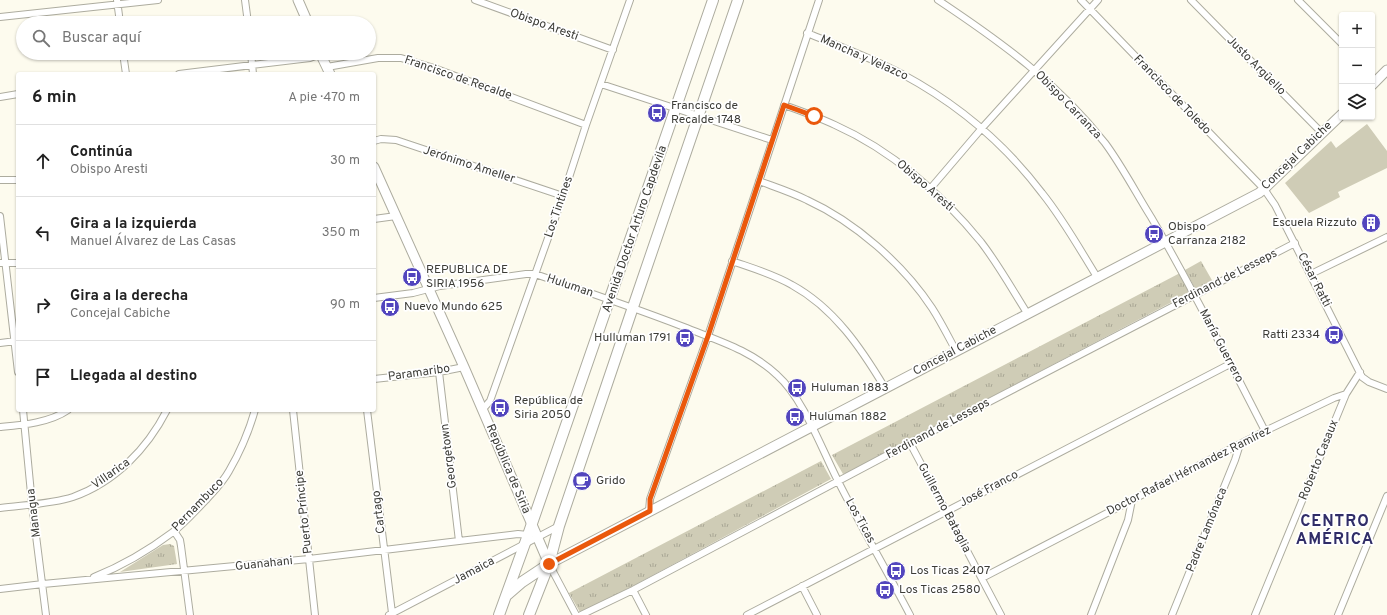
<!DOCTYPE html>
<html lang="es">
<head>
<meta charset="utf-8">
<style>
	:root { --surface:#fff; --page:#f6f6f6; --text:#222; --muted:#767676; --line:#e0e0e0 }
	body { margin:0; font-family:Overpass,sans-serif; background:var(--page); color:var(--text) }
	.controls { position:absolute; right:12px; top:12px; display:grid; overflow:hidden; border-radius:4px; box-shadow:0 1px 3px #0004 }
	.controls button { width:36px; height:36px; display:grid; place-items:center; padding:0; border:0; border-bottom:1px solid var(--line); background:var(--surface); color:var(--text); font:20px sans-serif }
	.stop { position:absolute; width:12px; height:12px; margin:-9px; border:3px solid #ea580c; border-radius:50%; background:#fff }
	.stop.end { background:#ea580c; border-color:#fff; box-shadow:0 1px 4px #0008 }
	.list { margin:0; padding:0; list-style:none }
	h2 { display:flex; justify-content:space-between; align-items:center; height:52px; margin:0; padding:0 16px; font-size:17px }
	h2 small { font-size:13px; font-weight:400; color:var(--muted) }
	.list li { display:grid; grid-template-columns:26px 1fr auto; gap:12px; align-items:center; box-sizing:border-box; height:72px; padding:0 16px; border-top:1px solid var(--line) }
	.list b { display:block; font-size:15px; white-space:nowrap }
	.list p { margin:0; font-size:13px; white-space:nowrap; color:var(--muted) }
	.list em { font-size:13px; font-style:normal; color:var(--muted) }
	.icon { flex:none; width:22px; height:22px; fill:none; stroke:currentColor; stroke-width:2; stroke-linecap:round; stroke-linejoin:round }
	.map { position:relative; flex:none; width:1387px; height:615px; overflow:hidden }
	.search { position:absolute; background:var(--surface); box-shadow:0 1px 3px #0004; left:16px; top:16px; width:360px; height:44px; display:flex; align-items:center; gap:10px; box-sizing:border-box; padding:0 14px; border-radius:22px; color:var(--muted); font-size:15px }
	.panel { position:absolute; background:var(--surface); box-shadow:0 1px 3px #0004; left:16px; top:72px; width:360px; height:340px; border-radius:4px }
	.map>svg:first-child { display:block }
</style>
</head>
<body>
<div class="map">
<svg width="1387" height="615" viewBox="0 0 1387 615">
	<defs>
		<pattern id="grass-tufts" width="24" height="20" patternUnits="userSpaceOnUse"><rect width="24" height="20" fill="#cfccb6"/><path d="M3 7l-1-3M5 7V3M7 7l1-3M15 17l-1-3M17 17v-4M19 17l1-3" fill="none" stroke="#a9a795"/></pattern>
	</defs>
	<rect width="100%" height="100%" fill="#fdfbee"/>
	<path fill="url(#grass-tufts)" d="M1201 261 1213 282 1196 290 1185 270Z
		M1180 273 1189 293 847 473 843 474 832 455Z
		M821 461 831 479 581 614 569 593Z
		M170 544 174 546 177 564 120 572 163 545Z"/>
	<path fill="#cfccb6" d="M1367 124 1387 151V168L1338 192 1340 197 1309 213 1285 183 1331 141 1336 148Z"/>
	<g fill="none" stroke-linecap="round" stroke-linejoin="round">
		<defs>
			<path id="minor" d="M117 0 120 23
				M245 0 248 23
				M475 0 613 50
				M938 0C1001 42 1058 83 1105 143 1122 166 1136 193 1151 217 1192 287 1228 359 1265 431
				M1081 0 1264 189 1275 205 1362 377 1369 382 1387 389
				M1191 0 1322 133
				M1298 0 1342 44
				M0 17 158 0
				M807 33C839 46 872 58 902 74 956 103 1005 144 1042 193 1063 219 1079 248 1097 277
				M123 53 126 74
				M251 53 253 74
				M327 67 378 58H401L434 68 586 125
				M179 74 310 58 321 54
				M601 84 772 140
				M0 97 18 94
				M784 105C801 111 818 117 835 125 891 150 942 194 981 242 998 264 1012 289 1027 313
				M374 141 381 139 396 140 563 196
				M0 180H18
				M759 181C775 187 791 192 807 200 855 222 903 264 932 308 941 322 948 336 956 351
				M930 189 982 128 1098 0
				M0 216 18 372
				M374 219 396 216
				M732 261C752 268 773 274 792 285 834 308 861 348 885 388
				M0 263H18
				M1311 274 1387 237
				M374 298 413 293 440 286 526 274H535C585 291 635 308 684 327 716 340 751 350 777 375 803 398 821 447 837 479 860 525 886 569 910 615
				M0 343 16 341
				M439 372 459 541
				M374 379 439 372 464 367
				M23 410 32 504 46 615
				M293 410 315 615
				M367 410 392 613
				M482 410 490 401 563 196 586 125 630 0
				M0 427C22 425 49 423 68 410
				M910 443 1001 615
				M0 508C22 505 52 504 73 497 115 482 147 449 167 410
				M649 511 650 499 708 336 819 0
				M174 531 180 540 181 546 190 615
				M549 564 576 615
				M94 577C122 566 149 550 173 532 185 523 195 511 206 500 214 491 223 482 229 471 240 452 249 431 255 410
				M982 578 1265 431 1334 398 1346 394 1360 372
				M802 586 817 615
				M0 589 43 584 309 559 459 541 518 534 528 535
				M633 590 646 615
				M389 615 559 526
				M581 615 633 590 910 443 1295 243
				M747 615 1230 364
				M1091 615 1128 520 1132 500
				M1172 615 1235 460 1240 444
				M1255 615 1346 394
				M1338 615 1387 496"/>
			<path id="secondary" d="M298 0 308 23
				M320 53 330 74
				M1372 85 1387 70
				M374 167 464 367 549 564 1259 193 1264 189 1342 114"/>
			<path id="primary" d="M507 595 522 582 549 564
				M499 615 528 535 713 0
				M529 615 549 564 559 526 633 307 738 0"/>
		</defs>
		<use href="#minor" stroke="#adac9f" stroke-width="8"/>
		<use href="#secondary" stroke="#adac9f" stroke-width="11"/>
		<use href="#primary" stroke="#adac9f" stroke-width="12"/>
		<use href="#minor" stroke="#fff" stroke-width="6"/>
		<use href="#secondary" stroke="#fff" stroke-width="9"/>
		<use href="#primary" stroke="#fff" stroke-width="10"/>
	</g>
	<g fill="none" stroke-linecap="round" stroke-linejoin="round">
		<path stroke="#ea580c" stroke-width="5" d="M549 564 650 511V499L708 336 784 105 814 116"/>
	</g>
	<defs>
		<symbol id="bus-disc" viewBox="-11 -11 22 22"><circle r="9.5" fill="#5245bd" stroke="#fff"/><path d="M-5-6H5V4H4V6H2V4H-2V6H-4V4H-5ZM-3.5-4V0h7V-4ZM-3.5 1.2v1.5H-2V1.2ZM2 1.2v1.5H3.5V1.2Z" fill="#fff"/></symbol>
		<symbol id="building-disc" viewBox="-11 -11 22 22"><circle r="9.5" fill="#5245bd" stroke="#fff"/><path d="M-4-6H4V6H1V3H-1V6H-4ZM-2.5-4.3h1.7v1.8h-1.7ZM.8-4.3h1.7v1.8H.8ZM-2.5-1h1.7V.8h-1.7ZM.8-1h1.7V.8H.8Z" fill="#fff"/></symbol>
		<symbol id="cafe-disc" viewBox="-11 -11 22 22"><circle r="9.5" fill="#5245bd" stroke="#fff"/><path d="M-5.5-4.5H6V0H3Q3 3.5 0 3.5H-2.5Q-5.5 3.5-5.5 0ZM3-3.2v2h1.7v-2ZM-6 4.5H4V6H-6Z" fill="#fff"/></symbol>
	</defs>
	<g fill-rule="evenodd">
		<use href="#bus-disc" x="646" y="102" width="22" height="22"/>
		<use href="#building-disc" x="1360" y="212" width="22" height="22"/>
		<use href="#bus-disc" x="1143" y="223" width="22" height="22"/>
		<use href="#bus-disc" x="401" y="266" width="22" height="22"/>
		<use href="#bus-disc" x="379" y="296" width="22" height="22"/>
		<use href="#bus-disc" x="1323" y="324" width="22" height="22"/>
		<use href="#bus-disc" x="674" y="327" width="22" height="22"/>
		<use href="#bus-disc" x="786" y="377" width="22" height="22"/>
		<use href="#bus-disc" x="489" y="397" width="22" height="22"/>
		<use href="#bus-disc" x="784" y="406" width="22" height="22"/>
		<use href="#cafe-disc" x="571" y="470" width="22" height="22"/>
		<use href="#bus-disc" x="885" y="560" width="22" height="22"/>
		<use href="#bus-disc" x="874" y="579" width="22" height="22"/>
	</g>
	<g text-anchor="middle" dominant-baseline="central" stroke-width="3.5" stroke-linejoin="round" paint-order="stroke">
		<g font-size="12" fill="#3c3c37" stroke="#fff">
			<text transform="translate(544 25) rotate(20)">Obispo Aresti</text>
			<text transform="translate(864 58) rotate(24)">Mancha y Velazco</text>
			<text transform="translate(1256 66) rotate(45)">Justo Argüello</text>
			<text transform="translate(458 78) rotate(19)">Francisco de Recalde</text>
			<text transform="translate(1172 95) rotate(46)">Francisco de Toledo</text>
			<text transform="translate(1068 105) rotate(46)">Obispo Carranza</text>
			<text transform="translate(1297 156) rotate(-44)">Concejal Cabiche</text>
			<text transform="translate(469 165) rotate(18)">Jerónimo Ameller</text>
			<text transform="translate(925 186) rotate(41)">Obispo Aresti</text>
			<text transform="translate(559 207) rotate(-71)">Los Tintines</text>
			<text transform="translate(635 229) rotate(-71)">Avenida Doctor Arturo Capdevila</text>
			<text transform="translate(1225 279) rotate(-27)">Ferdinand de Lesseps</text>
			<text transform="translate(1314 280) rotate(63)">César Ratti</text>
			<text transform="translate(570 286) rotate(19)">Huluman</text>
			<text transform="translate(1221 346) rotate(62)">María Guerrero</text>
			<text transform="translate(955 351) rotate(-28)">Concejal Cabiche</text>
			<text transform="translate(419 373) rotate(-8)">Paramaribo</text>
			<text transform="translate(938 429) rotate(-28)">Ferdinand de Lesseps</text>
			<text transform="translate(449 456) rotate(-97)">Georgetown</text>
			<text transform="translate(1319 460) rotate(-68)">Roberto Casaux</text>
			<text transform="translate(508 469) rotate(67)">República de Siria</text>
			<text transform="translate(1189 471) rotate(-27)">Doctor Rafael Hérnandez Ramírez</text>
			<text transform="translate(111 474) rotate(-35)">Villarica</text>
			<text transform="translate(989 489) rotate(-28)">José Franco</text>
			<text transform="translate(198 505) rotate(-46)">Pernambuco</text>
			<text transform="translate(944 508) rotate(62)">Guillermo Bataglia</text>
			<text transform="translate(304 512) rotate(-96)">Puerto Príncipe</text>
			<text transform="translate(379 512) rotate(-97)">Cartago</text>
			<text transform="translate(34 513) rotate(-97)">Managua</text>
			<text transform="translate(860 521) rotate(61)">Los Ticas</text>
			<text transform="translate(1207 530) rotate(-68)">Padre Lamónaca</text>
			<text transform="translate(264 564) rotate(-6)">Guanahani</text>
			<text transform="translate(474 571) rotate(-28)">Jamaica</text>
		</g>
		<g font-size="12" fill="#3c3c37" stroke="#fff" text-anchor="start">
			<text x="671" y="106">Francisco de<tspan x="671" dy="14">Recalde 1748</tspan></text>
			<text x="1357" y="223" text-anchor="end">Escuela Rizzuto</text>
			<text x="1168" y="227">Obispo<tspan x="1168" dy="14">Carranza 2182</tspan></text>
			<text x="426" y="270">REPUBLICA DE<tspan x="426" dy="14">SIRIA 1956</tspan></text>
			<text x="404" y="307">Nuevo Mundo 625</text>
			<text x="1320" y="335" text-anchor="end">Ratti 2334</text>
			<text x="671" y="338" text-anchor="end">Hulluman 1791</text>
			<text x="811" y="388">Huluman 1883</text>
			<text x="514" y="401">República de<tspan x="514" dy="14">Siria 2050</tspan></text>
			<text x="809" y="417">Huluman 1882</text>
			<text x="596" y="481">Grido</text>
			<text x="910" y="571">Los Ticas 2407</text>
			<text x="899" y="590">Los Ticas 2580</text>
		</g>
		<g font-size="16" font-weight="bold" letter-spacing="1" fill="#302d68" stroke="#fff">
			<text x="1335" y="522">CENTRO<tspan x="1335" dy="18">AMÉRICA</tspan></text>
		</g>
	</g>
</svg>
<div class="controls">
<button>+</button>
<button>−</button>
<button><svg class="icon" aria-label="layers" viewBox="0 0 24 24"><path d="M12 4l9 5-9 5-9-5zM3 14l9 5 9-5"/></svg></button>
</div>
<div class="stop" style="left:814px;top:116px"></div>
<div class="stop end" style="left:549px;top:564px"></div>
<div class="search"><svg class="icon" aria-label="search" viewBox="0 0 24 24"><circle cx="10" cy="10" r="6"/><path d="M15 15l6 6"/></svg>Buscar aquí</div>
<section class="panel">
<h2>6 min<small>A pie · 470 m</small></h2>
<ul class="list">
<li><svg class="icon" aria-label="ahead" viewBox="0 0 24 24"><path d="M12 20V5M6 11l6-6 6 6"/></svg><div><b>Continúa</b><p>Obispo Aresti</p></div><em>30 m</em></li>
<li><svg class="icon" aria-label="left" viewBox="0 0 24 24"><path d="M17 20v-9H6M10 6l-5 5 5 5"/></svg><div><b>Gira a la izquierda</b><p>Manuel Álvarez de Las Casas</p></div><em>350 m</em></li>
<li><svg class="icon" aria-label="right" viewBox="0 0 24 24"><path d="M7 20v-9h11M14 6l5 5-5 5"/></svg><div><b>Gira a la derecha</b><p>Concejal Cabiche</p></div><em>90 m</em></li>
<li><svg class="icon" aria-label="arrive" viewBox="0 0 24 24"><path d="M6 21V4h12l-3 4 3 4H6"/></svg><div><b>Llegada al destino</b></div></li>
</ul>
</section>
</div>
</body>
</html>
